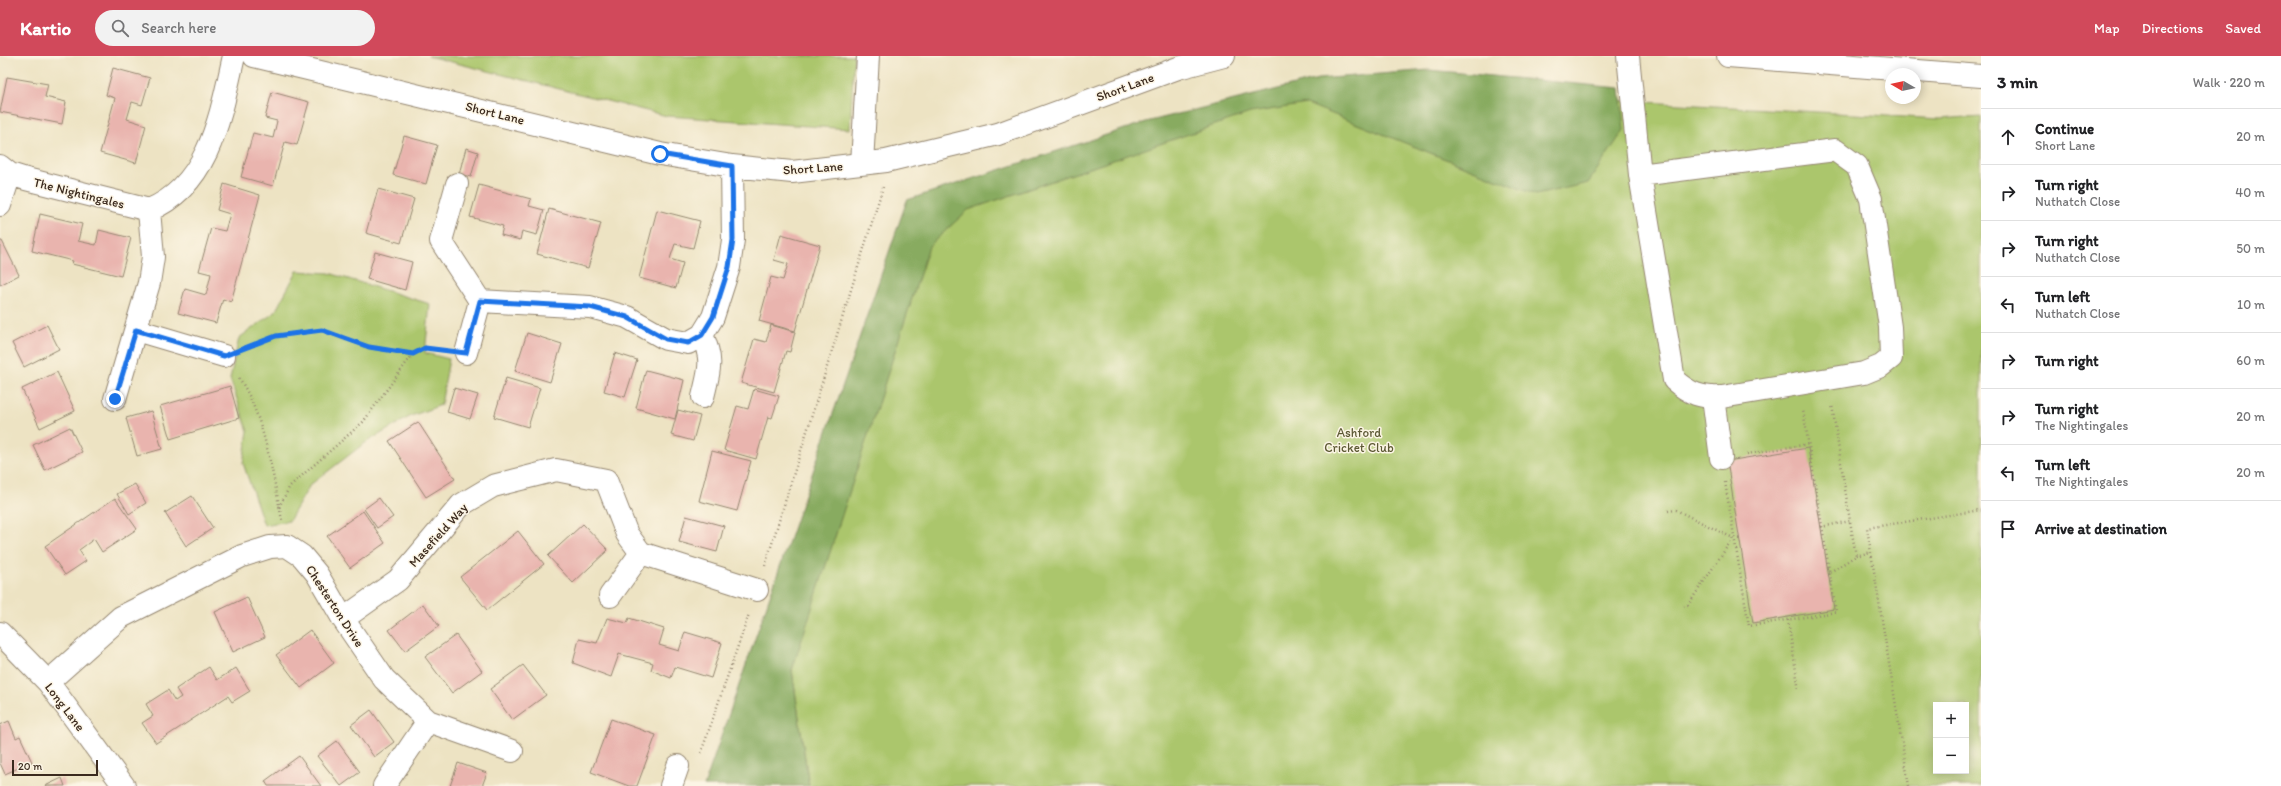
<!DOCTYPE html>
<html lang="en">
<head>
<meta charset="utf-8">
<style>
	:root { --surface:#fff; --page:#f2f2f2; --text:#202124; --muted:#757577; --line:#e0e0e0; --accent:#d1495b }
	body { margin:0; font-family:Itim,sans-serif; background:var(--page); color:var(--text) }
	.controls { position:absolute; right:12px; bottom:12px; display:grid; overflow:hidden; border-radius:0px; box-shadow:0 2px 10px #0003 }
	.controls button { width:36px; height:36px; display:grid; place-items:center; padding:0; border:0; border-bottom:1px solid var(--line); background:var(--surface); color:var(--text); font:20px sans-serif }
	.compass { position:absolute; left:1885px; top:12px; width:36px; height:36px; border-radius:50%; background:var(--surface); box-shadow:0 2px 10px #0003; rotate:279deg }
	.scale { position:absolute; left:12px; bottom:10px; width:86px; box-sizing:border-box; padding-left:4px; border:2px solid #3b2a1e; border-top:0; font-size:11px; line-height:14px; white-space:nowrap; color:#3b2a1e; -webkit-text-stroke:3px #fcf5e5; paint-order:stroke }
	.stop { position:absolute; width:12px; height:12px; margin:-9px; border:3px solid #1a73e8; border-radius:50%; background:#fff }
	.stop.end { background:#1a73e8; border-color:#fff; box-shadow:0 1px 4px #0008 }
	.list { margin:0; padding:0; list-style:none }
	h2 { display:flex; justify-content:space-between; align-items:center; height:52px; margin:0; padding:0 16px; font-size:17px }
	h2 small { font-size:13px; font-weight:400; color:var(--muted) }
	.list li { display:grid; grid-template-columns:26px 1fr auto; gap:12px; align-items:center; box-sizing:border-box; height:56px; padding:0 16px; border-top:1px solid var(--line) }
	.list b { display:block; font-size:15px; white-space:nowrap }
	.list p { margin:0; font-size:13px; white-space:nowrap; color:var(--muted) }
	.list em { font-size:13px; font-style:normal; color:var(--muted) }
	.icon { flex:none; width:22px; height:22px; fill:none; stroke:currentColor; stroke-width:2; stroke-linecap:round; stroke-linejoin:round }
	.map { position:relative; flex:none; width:1981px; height:730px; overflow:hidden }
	header { display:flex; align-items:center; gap:24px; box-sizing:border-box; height:56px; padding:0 20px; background:var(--accent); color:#fff }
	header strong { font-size:19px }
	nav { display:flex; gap:22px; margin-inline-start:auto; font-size:14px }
	.search { width:280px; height:36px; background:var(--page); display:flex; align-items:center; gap:10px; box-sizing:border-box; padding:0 14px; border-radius:22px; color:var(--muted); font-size:15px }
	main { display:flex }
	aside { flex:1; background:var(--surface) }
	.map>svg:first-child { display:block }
</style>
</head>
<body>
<header>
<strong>Kartio</strong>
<div class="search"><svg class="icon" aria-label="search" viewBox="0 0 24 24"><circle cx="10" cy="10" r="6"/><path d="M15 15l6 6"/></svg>Search here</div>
<nav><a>Map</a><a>Directions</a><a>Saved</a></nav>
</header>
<main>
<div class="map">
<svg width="1981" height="730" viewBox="0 0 1981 730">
	<rect width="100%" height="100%" fill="#fcf5e5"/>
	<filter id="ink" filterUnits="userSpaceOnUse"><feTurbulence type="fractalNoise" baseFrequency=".025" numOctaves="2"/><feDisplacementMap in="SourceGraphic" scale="8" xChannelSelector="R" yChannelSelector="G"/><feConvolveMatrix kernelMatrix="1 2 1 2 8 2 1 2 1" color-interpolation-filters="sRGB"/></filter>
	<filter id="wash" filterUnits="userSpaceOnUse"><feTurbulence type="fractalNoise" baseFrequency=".012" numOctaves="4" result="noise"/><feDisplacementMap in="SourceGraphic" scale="16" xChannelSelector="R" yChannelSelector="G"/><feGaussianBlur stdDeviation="0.9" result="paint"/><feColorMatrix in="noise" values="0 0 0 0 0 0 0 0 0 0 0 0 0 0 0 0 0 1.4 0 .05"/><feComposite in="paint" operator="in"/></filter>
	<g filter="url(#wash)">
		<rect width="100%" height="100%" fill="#ede3c3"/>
		<path fill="#abc66c" stroke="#737845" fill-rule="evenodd" d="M428 0H854L850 73 667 60Z
			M1312 36 1609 44 1940 63 1981 60V730H809L792 614 918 155ZM1936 649H1966V715H1936Z
			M297 215 329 217 430 248 425 297 449 303 441 349 411 360 365 387 310 429 289 465 264 469 243 407 248 375 230 323 239 282 275 256Z"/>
		<path fill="#88ab60" stroke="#626a3f" d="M1429 14 1620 32 1624 74 1588 127 1536 139 1307 48 1250 57 968 154 929 190 792 614 809 730H704L907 144 1146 66 1318 23Z"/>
		<g id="blocks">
			<path fill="#e9b4ae" d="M113 12 150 22 142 49 132 46 127 63 146 69 136 107 100 97 115 42 106 39Z
				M7 21 48 28 45 41 66 46 62 68 0 56Z
				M272 36 309 46 297 89 285 86 273 130 241 121 253 77 273 82 277 65 265 62Z
				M404 80 437 89 426 128 393 119Z
				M466 92 478 96 471 121 459 118Z
				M224 128 260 139 231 246 223 243 216 267 178 257 185 233 206 239 211 218 199 215 211 172 225 175 230 158 217 154Z
				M479 129 531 143 529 150 544 154 537 179 522 175 520 184 501 179 503 170 470 161Z
				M378 133 414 143 401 187 366 177Z
				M549 153 601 167 588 212 537 198Z
				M657 154 700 165 693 192 675 188 670 203 683 207 676 232 639 222Z
				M40 158 82 168 78 185 96 189 99 174 131 182 121 220 72 208 73 205 32 195Z
				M781 178 820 189 795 275 759 265 771 221 783 224 788 208 774 204Z
				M0 185H2L19 219 0 229Z
				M375 196 412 206 405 234 367 223Z
				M47 269 59 293 24 311 12 287Z
				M771 269 795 276 790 296 786 295 774 336 741 327 754 283 766 286Z
				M527 277 562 288 550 326 515 315Z
				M615 297 637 304 625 341 604 335Z
				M646 314 684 324 675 363 636 352Z
				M57 316 75 355 40 372 22 333Z
				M506 322 540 332 528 371 494 361Z
				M230 330 239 362 170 383 160 350Z
				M454 332 478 339 470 363 447 356Z
				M754 333 779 340 772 362 768 361 756 403 724 394 737 350 748 353Z
				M678 354 700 360 693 385 671 379Z
				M151 355 162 393 137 400 126 362Z
				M418 366 455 423 426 441 389 385Z
				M70 371 82 396 45 414 33 389Z
				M1808 392 1834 553 1753 567 1727 405Z
				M712 395 751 405 737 455 699 445Z
				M135 428 146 447 129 458 117 438Z
				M192 440 213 472 186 490 165 457Z
				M115 442 137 473 102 496 94 483 79 494 86 505 65 519 45 490Z
				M379 442 393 461 377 472 364 453Z
				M363 455 385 487 350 512 327 480Z
				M686 460 724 470 717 496 679 486Z
				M583 468 608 494 573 527 548 500Z
				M518 475 544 508 487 554 460 521Z
				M247 541 265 581 233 596 215 556Z
				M423 548 439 570 405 595 389 574Z
				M607 562 627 567 629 562 664 573 659 589 679 595 685 576 722 587 711 622 675 611 671 622 651 614 653 607 619 598 611 621 573 607 579 583 597 587Z
				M310 574 334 607 301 632 276 599Z
				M456 579 482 615 452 637 425 601Z
				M523 609 546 639 512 664 490 633Z
				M209 611 217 624 236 612 250 635 232 646 228 640 156 687 142 667 153 660 146 648 168 634 175 645 181 641 176 633Z
				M371 654 394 686 374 701 351 669Z
				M611 663 656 679 637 730H629L591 716Z
				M9 665 16 682 20 680 32 706 5 718 0 707V669Z
				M337 685 360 716 341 730 317 700Z
				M299 700 321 730H268L265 725Z
				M458 707 487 717 482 730H450Z
				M62 722 65 730H45Z"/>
		</g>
	</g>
	<g filter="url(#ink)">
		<use href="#blocks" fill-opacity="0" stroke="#948670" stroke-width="1"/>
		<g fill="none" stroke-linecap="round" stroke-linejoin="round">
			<defs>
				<path id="minor" d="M254 0 660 98 732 110 792 116 886 105 998 78 1178 12 1224 0
					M1628 0 1640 119 1674 324C1690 338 1701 342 1722 341L1864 317 1881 310 1891 302 1890 271 1871 143 1857 110 1835 94 1640 119
					M1728 0 1981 20
					M862 108 868 0
					M0 110 10 118 26 123 149 154C210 129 221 57 234 0
					M457 128 441 185 480 245 466 297
					M0 149 10 118
					M480 245 590 251 627 261 666 283 688 287 702 279 713 261 729 211 733 184 732 110
					M136 274 224 300
					M702 279C714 305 709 315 703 341
					M1713 341 1721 402
					M115 343 149 227 153 201 149 154
					M610 540 641 497
					M343 563 398 524 461 449 493 430 556 414 606 424 627 478 641 497 757 534
					M0 577 48 626 124 730
					M48 626 121 561 242 500 270 491 287 490 302 500 317 518 343 563 384 623 428 665 512 695
					M384 730 428 665
					M671 730 678 710"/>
			</defs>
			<use href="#minor" stroke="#948670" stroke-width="24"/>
			<path stroke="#948670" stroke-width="2.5" stroke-dasharray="1 3" stroke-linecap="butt" d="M249 291 276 280 322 274 369 291 413 298 425 292 440 294
				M239 322C264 359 273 420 282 464
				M1747 398 1809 388
				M1725 426 1749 570 1836 556 1803 354
				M279 451 290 430 363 366 413 298
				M1668 455 1676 454 1733 482 1688 549 1684 550
				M1821 471 1850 465 1832 349
				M1856 500 1871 496
				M765 510 883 131
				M1830 516 1856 500 1850 465
				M1788 564 1799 635
				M701 697 749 558
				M1909 730 1867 472 1981 454"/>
			<use href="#minor" stroke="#fff" stroke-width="22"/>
		</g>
	</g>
	<g fill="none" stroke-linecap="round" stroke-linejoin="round" filter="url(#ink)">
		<path stroke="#1a73e8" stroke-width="5" d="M115 343 136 274 224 300 276 280 322 274 369 291 413 298 425 292 466 297 480 245 590 251 627 261 666 283 688 287 702 279 713 261 729 211 733 184 732 110 660 98"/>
	</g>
	<g text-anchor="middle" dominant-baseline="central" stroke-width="3" stroke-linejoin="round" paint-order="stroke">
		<g font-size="13" fill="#3b2a1e" stroke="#fcf5e5">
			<text transform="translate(1125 31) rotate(-20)">Short Lane</text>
			<text transform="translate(495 57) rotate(14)">Short Lane</text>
			<text transform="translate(813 112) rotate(-4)">Short Lane</text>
			<text transform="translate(79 137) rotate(14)">The Nightingales</text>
			<text transform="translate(438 479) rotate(-48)">Masefield Way</text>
			<text transform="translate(335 550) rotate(57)">Chesterton Drive</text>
			<text transform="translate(65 651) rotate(53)">Long Lane</text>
		</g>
		<g font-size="13" fill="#5d5935" stroke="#fcf5e5">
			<text x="1359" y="376">Ashford<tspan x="1359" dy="15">Cricket Club</tspan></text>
		</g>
	</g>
</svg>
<div class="controls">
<button>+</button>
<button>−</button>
</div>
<svg class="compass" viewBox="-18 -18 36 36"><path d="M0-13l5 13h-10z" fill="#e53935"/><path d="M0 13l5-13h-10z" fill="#757577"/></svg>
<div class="scale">20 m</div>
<div class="stop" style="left:660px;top:98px"></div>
<div class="stop end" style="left:115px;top:343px"></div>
</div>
<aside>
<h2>3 min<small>Walk · 220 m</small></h2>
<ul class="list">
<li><svg class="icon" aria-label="ahead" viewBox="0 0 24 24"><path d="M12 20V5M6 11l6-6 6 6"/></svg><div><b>Continue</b><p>Short Lane</p></div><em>20 m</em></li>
<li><svg class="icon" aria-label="right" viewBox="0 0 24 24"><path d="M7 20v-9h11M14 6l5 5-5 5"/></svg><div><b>Turn right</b><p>Nuthatch Close</p></div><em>40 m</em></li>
<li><svg class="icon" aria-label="right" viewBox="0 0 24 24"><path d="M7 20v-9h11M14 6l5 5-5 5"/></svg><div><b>Turn right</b><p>Nuthatch Close</p></div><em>50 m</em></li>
<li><svg class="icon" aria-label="left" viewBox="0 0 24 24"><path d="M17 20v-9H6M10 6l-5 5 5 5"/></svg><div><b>Turn left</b><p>Nuthatch Close</p></div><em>10 m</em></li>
<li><svg class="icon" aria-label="right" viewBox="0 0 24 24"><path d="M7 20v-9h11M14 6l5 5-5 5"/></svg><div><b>Turn right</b></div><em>60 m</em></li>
<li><svg class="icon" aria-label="right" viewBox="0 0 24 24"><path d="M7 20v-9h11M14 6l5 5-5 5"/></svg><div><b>Turn right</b><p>The Nightingales</p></div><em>20 m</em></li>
<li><svg class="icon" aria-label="left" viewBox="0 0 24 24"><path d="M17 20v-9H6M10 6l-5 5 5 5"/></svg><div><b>Turn left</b><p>The Nightingales</p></div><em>20 m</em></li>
<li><svg class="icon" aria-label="arrive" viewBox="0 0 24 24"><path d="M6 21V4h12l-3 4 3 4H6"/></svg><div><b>Arrive at destination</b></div></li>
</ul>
</aside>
</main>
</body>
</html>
